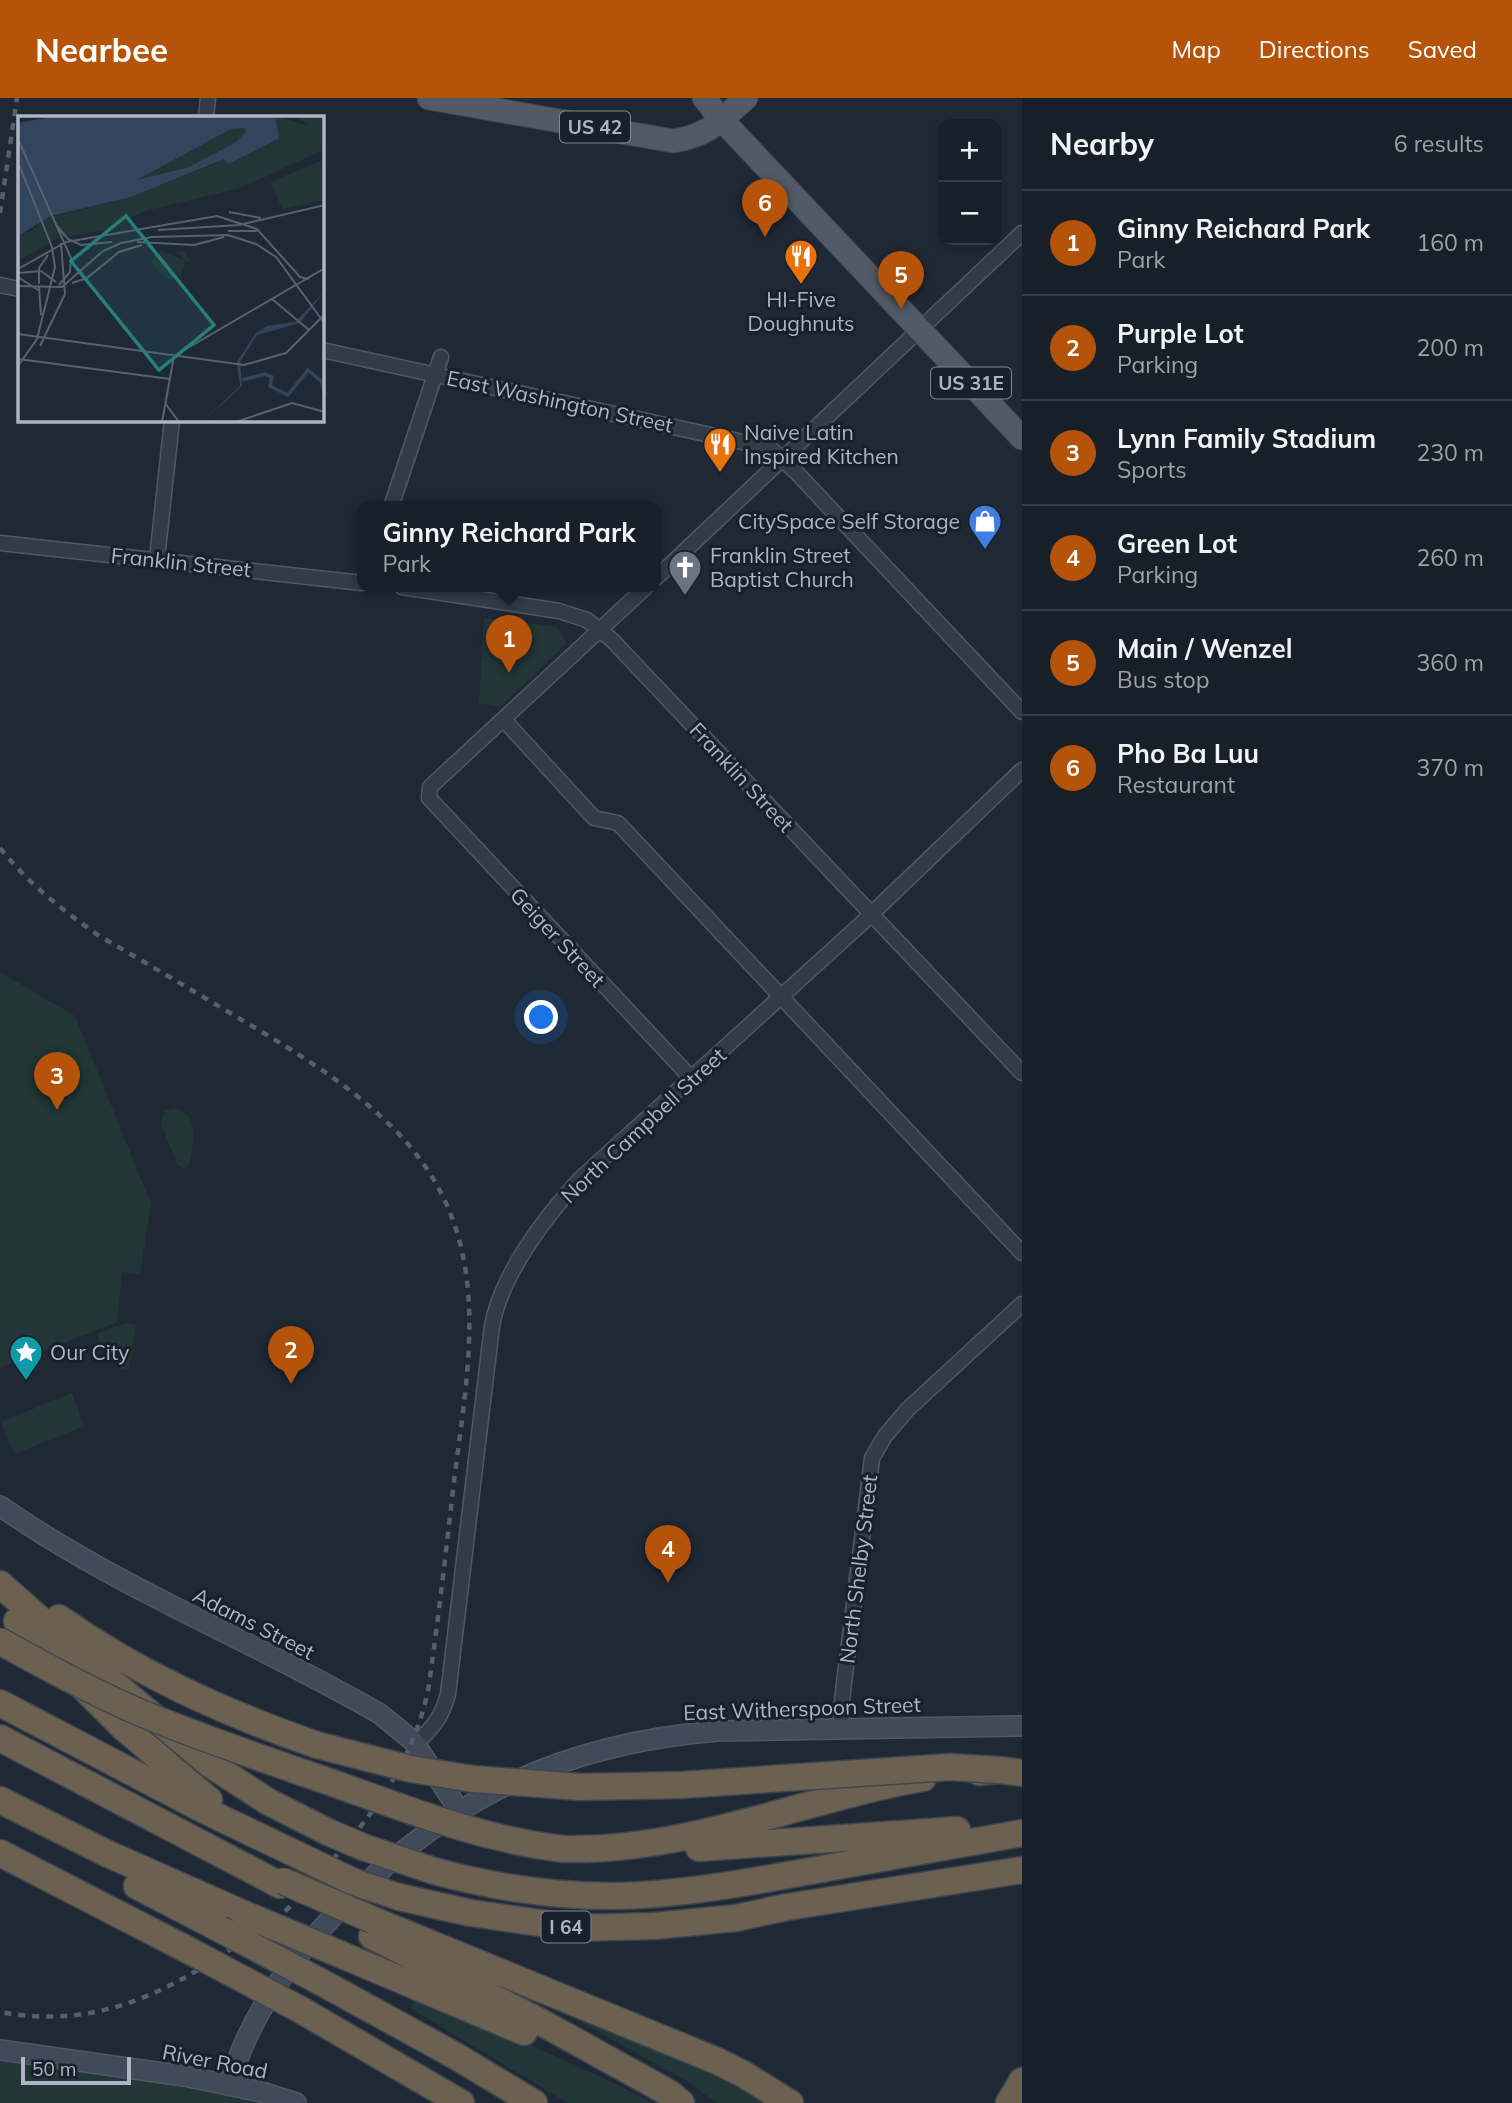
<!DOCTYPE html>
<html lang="en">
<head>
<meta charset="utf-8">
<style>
	:root { --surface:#171f28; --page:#202730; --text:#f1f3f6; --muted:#9ea2a8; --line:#363d45; --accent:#b45309 }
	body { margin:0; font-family:Mulish,sans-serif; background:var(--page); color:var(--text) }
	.controls { position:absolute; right:21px; top:21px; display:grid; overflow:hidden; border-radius:14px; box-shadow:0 4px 10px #0003 }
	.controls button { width:63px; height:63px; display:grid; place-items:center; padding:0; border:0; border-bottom:2px solid var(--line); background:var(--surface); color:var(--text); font:35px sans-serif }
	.scale { position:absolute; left:21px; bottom:18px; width:110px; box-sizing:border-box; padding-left:7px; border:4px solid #adb5c3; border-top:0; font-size:19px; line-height:24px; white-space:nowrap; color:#adb5c3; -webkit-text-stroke:5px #18202a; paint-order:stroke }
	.you { position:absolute; left:542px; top:920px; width:24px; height:24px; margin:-18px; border:5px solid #fff; border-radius:50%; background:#1a73e8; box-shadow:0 0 0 10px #1a73e833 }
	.badge { display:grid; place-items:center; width:46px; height:46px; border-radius:50%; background:var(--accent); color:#fff; font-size:23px; font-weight:700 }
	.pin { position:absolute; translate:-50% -58px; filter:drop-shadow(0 2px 4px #0008) }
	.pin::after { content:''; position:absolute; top:37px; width:24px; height:21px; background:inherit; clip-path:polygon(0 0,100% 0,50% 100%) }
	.popup { position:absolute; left:357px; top:403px; width:304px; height:91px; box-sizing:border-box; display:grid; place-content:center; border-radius:14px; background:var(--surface); filter:drop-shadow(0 2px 5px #0005); font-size:23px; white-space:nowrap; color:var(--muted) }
	.popup b { font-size:26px; color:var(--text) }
	.popup::after { content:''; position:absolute; left:50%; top:100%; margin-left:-14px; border:14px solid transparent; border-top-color:var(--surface) }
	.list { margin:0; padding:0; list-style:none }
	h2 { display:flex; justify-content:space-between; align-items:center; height:91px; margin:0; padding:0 28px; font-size:30px }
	h2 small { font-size:23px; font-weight:400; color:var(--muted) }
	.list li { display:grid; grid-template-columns:46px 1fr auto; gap:21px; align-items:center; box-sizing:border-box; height:105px; padding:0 28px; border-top:2px solid var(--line) }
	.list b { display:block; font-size:26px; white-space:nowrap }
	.list p { margin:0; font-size:23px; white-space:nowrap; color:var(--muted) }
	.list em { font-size:23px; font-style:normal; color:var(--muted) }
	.map { position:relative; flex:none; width:1022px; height:2005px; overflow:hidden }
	header { display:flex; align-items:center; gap:42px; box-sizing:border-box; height:98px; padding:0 35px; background:var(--accent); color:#fff }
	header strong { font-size:33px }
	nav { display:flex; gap:38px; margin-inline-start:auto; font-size:24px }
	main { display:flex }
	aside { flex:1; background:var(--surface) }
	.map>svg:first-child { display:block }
</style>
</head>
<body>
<header>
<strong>Nearbee</strong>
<nav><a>Map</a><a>Directions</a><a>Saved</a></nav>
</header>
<main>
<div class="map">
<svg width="1022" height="2005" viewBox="0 0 1022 2005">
	<rect width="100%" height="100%" fill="#1f2935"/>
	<path fill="#223637" d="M484 520 557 529 567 545 500 609 479 605Z
		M0 874 75 918 151 1106 140 1176 122 1174 117 1224 0 1270Z
		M174 1010C203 1019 192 1045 189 1068L184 1071 177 1066 161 1025 165 1013Z
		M126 1225 136 1226 129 1272 121 1271 98 1247 99 1235Z
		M72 1295 84 1328 14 1356 1 1324Z
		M414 1903C450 1911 486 1928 520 1943 565 1962 609 1982 653 2005H568L410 1910Z
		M564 1915 724 1980 768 2005H717L685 1982Z
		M0 1952 282 2005H0Z"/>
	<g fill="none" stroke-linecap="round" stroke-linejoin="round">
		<defs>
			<path id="street" d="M206 19 208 0
				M0 187 19 191
				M322 252 770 350 796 374 1022 614
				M391 409 441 259
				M0 445 362 485
				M157 461 172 322
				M656 480 1022 135
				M402 489 559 513 587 522 612 542 1022 975
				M646 489 430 689 429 700 692 981
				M504 622 594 720 618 725 1022 1155
				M842 1631 841 1612 844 1585 872 1360 885 1338 907 1312 1022 1206
				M415 1646C433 1630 442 1619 448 1596L492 1228C501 1177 545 1119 580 1081L861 826 1022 672"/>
			<path id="secondary" d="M0 1408C119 1491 255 1543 380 1616L413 1643 459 1712
				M0 1952 184 1978 262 1994 296 2005
				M230 1987C244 1929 283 1872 324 1828 434 1707 554 1646 718 1633L1022 1628"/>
			<path id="primary" d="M429 0 673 43C708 38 720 23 746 0
				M704 0 721 21 1022 340"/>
			<path id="highway" d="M0 1486 89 1565 210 1666 267 1703 328 1734
				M59 1520C138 1576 225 1615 317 1647
				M17 1523 123 1629 209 1702
				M0 1605 204 1712 304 1760
				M0 1640 280 1787
				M979 1674 999 1672 1022 1675
				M0 1702 108 1756 244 1816
				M699 1750 957 1732
				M564 1751C688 1754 803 1701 923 1680
				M0 1755 188 1852
				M431 1772C499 1791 572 1801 642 1797 705 1793 766 1781 827 1770 892 1758 957 1747 1022 1735
				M137 1788 220 1831
				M399 1799 471 1815 575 1830 654 1828 736 1820 787 1809 1022 1772
				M373 1822 717 1963 743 1976 790 2005
				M372 1838 539 1923 669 1995 681 2005
				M342 1857 524 1934
				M321 1884 454 1957 534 2005
				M301 1912 461 2005
				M1009 2005 1022 1983"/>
		</defs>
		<use href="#street" stroke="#505864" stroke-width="17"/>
		<use href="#secondary" stroke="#505864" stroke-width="22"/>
		<use href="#primary" stroke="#3c444f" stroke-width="25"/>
		<use href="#highway" stroke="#3d4550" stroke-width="29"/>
		<use href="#street" stroke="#333b46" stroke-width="14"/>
		<use href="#secondary" stroke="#414a59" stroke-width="19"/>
		<use href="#primary" stroke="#515a66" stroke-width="23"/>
		<use href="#highway" stroke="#6c6150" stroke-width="26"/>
		<path stroke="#555f6d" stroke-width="4.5" stroke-dasharray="7 7" stroke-linecap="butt" d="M0 115 17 0
			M0 750C29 786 63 813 101 839 148 866 195 894 242 922 296 954 352 988 396 1033 496 1136 470 1256 454 1383 446 1454 438 1524 428 1593 412 1664 376 1713 329 1766 313 1783 299 1801 282 1816 267 1829 249 1839 234 1849 160 1899 91 1931 0 1914"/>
		<defs>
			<path id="highway-bridge" d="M0 1543C46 1569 93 1594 141 1615 203 1641 267 1662 330 1684 409 1712 480 1741 564 1751
				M317 1647 411 1671 473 1681 581 1689 681 1687 950 1669 999 1672
				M328 1734 363 1749 431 1772
				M304 1760 354 1784 399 1799
				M283 1783 373 1822
				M244 1816 342 1857
				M220 1831 321 1884
				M188 1852 301 1912"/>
		</defs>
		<use href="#highway-bridge" stroke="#3d4550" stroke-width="29" stroke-linecap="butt"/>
		<use href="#highway-bridge" stroke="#6c6150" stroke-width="26"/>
	</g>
	<defs>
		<symbol id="restaurant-pin" viewBox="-11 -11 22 30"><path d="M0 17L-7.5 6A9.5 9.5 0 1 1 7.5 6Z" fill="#e8710a" stroke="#18202a"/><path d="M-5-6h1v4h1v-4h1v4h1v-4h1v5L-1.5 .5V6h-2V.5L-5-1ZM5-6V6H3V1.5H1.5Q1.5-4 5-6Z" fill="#fff"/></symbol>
		<symbol id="shop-pin" viewBox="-11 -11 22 30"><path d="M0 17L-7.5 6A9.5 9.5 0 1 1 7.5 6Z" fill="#3f7fe0" stroke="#18202a"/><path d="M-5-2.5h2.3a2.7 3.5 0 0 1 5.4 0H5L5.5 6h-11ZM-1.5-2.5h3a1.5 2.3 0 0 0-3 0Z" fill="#fff"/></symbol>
		<symbol id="church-pin" viewBox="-11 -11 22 30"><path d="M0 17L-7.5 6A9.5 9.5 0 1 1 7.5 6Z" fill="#6b7280" stroke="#18202a"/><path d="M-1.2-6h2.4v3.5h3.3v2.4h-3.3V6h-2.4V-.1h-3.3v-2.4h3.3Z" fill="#fff"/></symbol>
		<symbol id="sight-pin" viewBox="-11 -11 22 30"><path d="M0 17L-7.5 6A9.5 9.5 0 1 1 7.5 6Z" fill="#0f9aa8" stroke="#18202a"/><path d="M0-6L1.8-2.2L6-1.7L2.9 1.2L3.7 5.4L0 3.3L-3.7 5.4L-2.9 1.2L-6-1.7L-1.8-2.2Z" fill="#fff"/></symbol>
	</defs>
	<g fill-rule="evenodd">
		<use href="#restaurant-pin" x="782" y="139" width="38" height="52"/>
		<use href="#restaurant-pin" x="701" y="327" width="38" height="52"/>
		<use href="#shop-pin" x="966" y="404" width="38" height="52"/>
		<use href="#church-pin" x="666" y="450" width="38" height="52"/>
		<use href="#sight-pin" x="7" y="1235" width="38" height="52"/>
	</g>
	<g text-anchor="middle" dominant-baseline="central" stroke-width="6" stroke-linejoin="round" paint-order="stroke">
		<g fill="#18202a" stroke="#808895" stroke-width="2">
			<rect x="560" y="13.5" width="70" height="31" rx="5"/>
			<rect x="931" y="269.5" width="80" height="31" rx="5"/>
			<rect x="541.5" y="1813.5" width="49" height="31" rx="5"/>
		</g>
		<g font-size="19" font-weight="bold" fill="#adb5c3">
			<text x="595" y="29">US 42</text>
			<text x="971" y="285">US 31E</text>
			<text x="566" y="1829">I 64</text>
		</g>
		<g font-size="21" fill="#adb5c3" stroke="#18202a" text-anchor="start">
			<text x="801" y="201" text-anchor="middle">HI-Five<tspan x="801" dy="24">Doughnuts</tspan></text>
			<text x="744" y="334">Naive Latin<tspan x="744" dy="24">Inspired Kitchen</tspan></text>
			<text x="960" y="423" text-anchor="end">CitySpace Self Storage</text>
			<text x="710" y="457">Franklin Street<tspan x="710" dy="24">Baptist Church</tspan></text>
			<text x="50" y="1254">Our City</text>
		</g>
		<g font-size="21" fill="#adb5c3" stroke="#18202a">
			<text transform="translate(560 303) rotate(12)">East Washington Street</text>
			<text transform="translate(181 464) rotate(6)">Franklin Street</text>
			<text transform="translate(742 679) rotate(47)">Franklin Street</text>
			<text transform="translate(558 839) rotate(47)">Geiger Street</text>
			<text transform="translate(643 1027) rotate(-43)">North Campbell Street</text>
			<text transform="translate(858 1471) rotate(-83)">North Shelby Street</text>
			<text transform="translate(254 1525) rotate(27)">Adams Street</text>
			<text transform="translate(802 1610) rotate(-2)">East Witherspoon Street</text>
			<text transform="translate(215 1963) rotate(11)">River Road</text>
		</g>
	</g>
	<g transform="translate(18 18)">
		<rect width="306" height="306" fill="#1f2935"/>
		<path d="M257 0 292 10 278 0H306V42L303 35 222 72 127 95 88 114 40 122 0 145 2 117 12 116 26 103 113 81 207 43 212 48 233 35ZM226 12 229 17 219 27 176 49 119 64 213 13ZM305 44 306 84 264 93 253 66ZM143 135 166 144 160 136 166 135 173 145 167 146 163 161 152 163 140 156 133 146Z" fill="#223637"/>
		<path d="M39 0H257L261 22 211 48 206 43 113 81 33 100 0 120V7ZM226 12 228 16 218 26 171 51 119 64 213 13ZM306 176 282 207 239 219 222 246 224 270 184 306 222 270 219 246 238 217 249 210 277 206Z" fill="#33445d" fill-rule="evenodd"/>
		<path fill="none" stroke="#33445d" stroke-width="3.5" d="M224 264 247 258 254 261 252 270 270 279 290 254 304 266 307 278"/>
		<path fill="none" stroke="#58616e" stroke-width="2" d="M0 23 53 142 52 156 41 169M0 46 34 131 37 151 19 223 0 250M211 96 243 102M39 110 50 123 63 129 94 126M140 114 221 109 307 89M210 115H239M119 126 176 129 206 121M0 153 48 126 199 100 239 113 282 161 291 163M0 157 23 155 38 166M0 161 20 174M54 167 69 162 101 136 124 129M21 168V152L30 139M0 170 44 171 85 135 103 127 134 121 210 119 238 128 258 141 307 208M21 170 23 199M254 183 291 214M0 218 226 249 268 237 307 198M22 230 47 178 43 127M156 240 307 152M0 243 152 263M147 287 161 306M144 306 156 240M218 306 274 287 307 296"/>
		<path fill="#277f7b" fill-opacity="0.15" stroke="#277f7b" stroke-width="3.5" d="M108 100 196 209 141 254 53 145Z"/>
		<rect width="306" height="306" fill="none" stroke="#adb5c3" stroke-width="3.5"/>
	</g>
</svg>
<div class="controls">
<button>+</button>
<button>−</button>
</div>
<div class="scale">50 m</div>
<div class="you"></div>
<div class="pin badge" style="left:509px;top:575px">1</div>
<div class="popup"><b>Ginny Reichard Park</b>Park</div>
<div class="pin badge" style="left:291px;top:1286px">2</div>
<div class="pin badge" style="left:57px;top:1012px">3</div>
<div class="pin badge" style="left:668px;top:1485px">4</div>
<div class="pin badge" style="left:901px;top:211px">5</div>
<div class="pin badge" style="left:765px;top:139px">6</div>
</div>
<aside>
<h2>Nearby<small>6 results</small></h2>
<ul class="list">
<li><span class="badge">1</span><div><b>Ginny Reichard Park</b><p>Park</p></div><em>160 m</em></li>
<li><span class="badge">2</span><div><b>Purple Lot</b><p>Parking</p></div><em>200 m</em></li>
<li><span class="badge">3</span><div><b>Lynn Family Stadium</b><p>Sports</p></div><em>230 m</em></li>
<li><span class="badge">4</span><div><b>Green Lot</b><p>Parking</p></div><em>260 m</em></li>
<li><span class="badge">5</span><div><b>Main / Wenzel</b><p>Bus stop</p></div><em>360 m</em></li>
<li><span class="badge">6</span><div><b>Pho Ba Luu</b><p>Restaurant</p></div><em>370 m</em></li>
</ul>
</aside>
</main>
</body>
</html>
